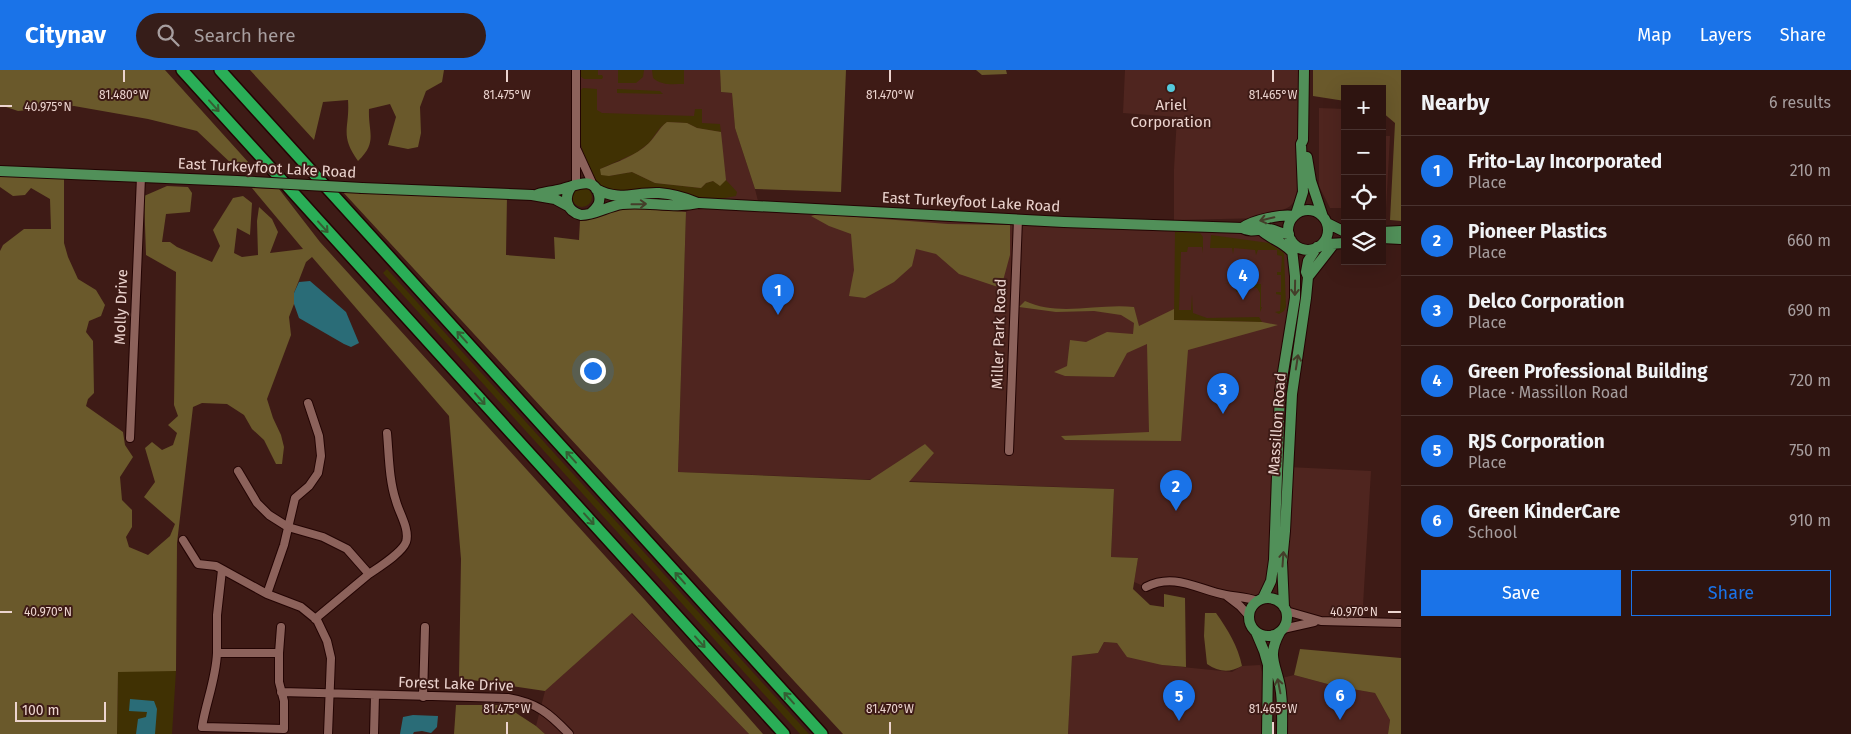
<!DOCTYPE html>
<html lang="en">
<head>
<meta charset="utf-8">
<style>
	:root { --surface:#2e1410; --page:#361d19; --text:#f1f3f6; --muted:#a79e9f; --line:#493330; --accent:#1a73e8 }
	body { margin:0; font-family:"Fira Sans",sans-serif; background:var(--page); color:var(--text) }
	.controls { position:absolute; right:15px; top:15px; display:grid; overflow:hidden; border-radius:0px; box-shadow:0 5px 20px #0002 }
	.controls button { width:45px; height:45px; display:grid; place-items:center; padding:0; border:0; border-bottom:1px solid var(--line); background:var(--surface); color:var(--text); font:25px sans-serif }
	.scale { position:absolute; left:15px; bottom:12px; width:91px; box-sizing:border-box; padding-left:5px; border:2px solid #ecd4cf; border-top:0; font-size:14px; line-height:18px; white-space:nowrap; color:#ecd4cf; -webkit-text-stroke:4px #3e1b16; paint-order:stroke }
	.you { position:absolute; left:592px; top:300px; width:18px; height:18px; margin:-12px; border:4px solid #fff; border-radius:50%; background:#1a73e8; box-shadow:0 0 0 8px #1a73e833 }
	.badge { display:grid; place-items:center; width:32px; height:32px; border-radius:50%; background:var(--accent); color:#fff; font-size:16px; font-weight:700 }
	.pin { position:absolute; translate:-50% -41px; filter:drop-shadow(0 1px 2px #0008) }
	.pin::after { content:''; position:absolute; top:26px; width:18px; height:15px; background:inherit; clip-path:polygon(0 0,100% 0,50% 100%) }
	.list { margin:0; padding:0; list-style:none }
	h2 { display:flex; justify-content:space-between; align-items:center; height:65px; margin:0; padding:0 20px; font-size:21px }
	h2 small { font-size:16px; font-weight:400; color:var(--muted) }
	.list li { display:grid; grid-template-columns:32px 1fr auto; gap:15px; align-items:center; box-sizing:border-box; height:70px; padding:0 20px; border-top:1px solid var(--line) }
	.list b { display:block; font-size:19px; white-space:nowrap }
	.list p { margin:0; font-size:16px; white-space:nowrap; color:var(--muted) }
	.list em { font-size:16px; font-style:normal; color:var(--muted) }
	.actions { display:flex; gap:10px; padding:15px 20px }
	.actions a { flex:1; padding:11px 0; border:1px solid var(--accent); border-radius:0px; text-align:center; font-size:18px; color:var(--accent) }
	.actions .main { background:var(--accent); color:#fff }
	.icon { flex:none; width:28px; height:28px; fill:none; stroke:currentColor; stroke-width:2; stroke-linecap:round; stroke-linejoin:round }
	.map { position:relative; flex:none; width:1401px; height:664px; overflow:hidden }
	header { display:flex; align-items:center; gap:30px; box-sizing:border-box; height:70px; padding:0 25px; background:var(--accent); color:#fff }
	header strong { font-size:24px }
	nav { display:flex; gap:28px; margin-inline-start:auto; font-size:18px }
	.search { width:350px; height:45px; background:var(--page); display:flex; align-items:center; gap:12px; box-sizing:border-box; padding:0 18px; border-radius:28px; color:var(--muted); font-size:19px }
	main { display:flex }
	aside { flex:1; background:var(--surface) }
	.map>svg:first-child { display:block }
</style>
</head>
<body>
<header>
<strong>Citynav</strong>
<div class="search"><svg class="icon" aria-label="search" viewBox="0 0 24 24"><circle cx="10" cy="10" r="6"/><path d="M15 15l6 6"/></svg>Search here</div>
<nav><a>Map</a><a>Layers</a><a>Share</a></nav>
</header>
<main>
<div class="map">
<svg width="1401" height="664" viewBox="0 0 1401 664">
	<rect width="100%" height="100%" fill="#3e1b16"/>
	<path fill="#4f251f" d="M580 0H720L721 22 732 23 735 58 755 119 758 131 713 129 638 119 579 22Z
		M1125 0H1299L1297 120 1294 132 1289 137 1266 148 1174 150V99L1177 47 1123 43Z
		M1319 38 1345 39V138H1330L1319 116Z
		M1382 66H1390L1386 139H1382Z
		M699 133 1261 160 1286 175 1295 206 1280 321 1271 511 1257 531 1177 511 1146 517 1134 512 1138 488 1111 487 1114 419 678 402 686 142Z
		M1288 397 1371 401 1362 552 1321 551 1286 541Z
		M631 543 749 664H545L536 656 545 621Z
		M1104 572 1117 573 1162 595 1232 602 1242 596 1260 595 1265 612 1264 664H1068L1072 586 1098 583Z
		M1294 605 1335 616 1375 623 1390 650 1388 664H1282L1278 609Z"/>
	<path fill="#403103" d="M580 0H598V5H602L603 7 602 9H584L580 6Z
		M618 0H644L643 7 636 13H618Z
		M652 0H684V14C673 14 662 16 653 8Z
		M583 18 597 19V40L602 43 694 46 695 39H702V53L720 54 721 62 697 58 687 53 667 52 660 58 649 73 636 83 600 99 609 106 632 102 655 113 701 118 706 113 713 111 720 115 726 110 737 122 736 126 725 128 713 129C688 126 617 128 600 116 594 112 590 104 588 97 577 69 578 52 579 22Z
		M617 19 660 21 663 24 617 23Z
		M572 127a10 10 0 1 1 20 0a10 10 0 1 1-20 0Z
		M1175 162 1200 163 1203 167V183L1202 177H1188L1187 182H1181L1179 240H1191L1192 225 1193 243 1207 248 1259 247 1262 252 1174 250Z
		M1211 165 1269 173 1284 183 1286 237 1284 241 1279 244 1275 242 1280 241 1281 225 1276 224V222H1281V205H1277V202H1281L1282 186 1277 185V180H1258L1256 185 1255 180 1234 178 1233 184 1232 178H1210Z
		M387 199 809 664H800L383 203Z
		M1224 213 1261 214V237H1262L1260 242V223L1257 218 1246 216 1245 219H1240V222H1236L1237 218 1245 217H1237L1236 214Z
		M118 601H176L172 664H117Z"/>
	<path fill="#6a592b" d="M0 0H165L249 93 234 96 197 61 148 49 74 36 18 41 0 35Z
		M250 0H444L442 12 426 21 420 37 421 63 418 77 408 79 388 75 396 47 390 34 369 39C368 63 378 72 358 91 339 64 350 59 348 30L323 32 314 70Z
		M720 0H846L841 122 755 119 735 58 732 23 721 22Z
		M976 0H1006L1007 4 982 5Z
		M1313 0H1401V151L1390 150 1395 53 1382 42V19H1345V31L1313 26Z
		M667 52 687 53 697 58 721 62 726 110 720 116 713 111 706 113 701 118 655 113 632 102 609 106 601 105 600 99C616 92 636 86 649 73 656 66 659 58 667 52Z
		M0 105 64 108V173L68 187 78 209 96 220 105 235 101 246 89 251 86 262 93 271 94 323 88 329 86 336 123 362 125 375 133 387 120 407 122 430 132 440V457L126 467 129 477 148 485 170 466 175 454 144 427 155 412 145 378 152 372 162 380 173 375 177 363 168 355 178 346 174 335 176 202 146 185 144 126 167 116 188 117 192 123 190 142 166 144 162 172H170L177 177 212 192 220 176 213 160 233 128 243 126 252 133 250 165 237 158 234 183 242 187 258 185 257 151 259 137 272 149 278 162 270 183 303 179 252 118 279 119 320 172 645 530 763 664H749L632 543 545 621 459 608 461 489 449 346 312 187 306 192 294 223V234L289 247 291 265 267 329 273 348 281 365 284 377 282 394H276L264 370 252 359 244 345 227 334 202 333 193 337 177 473 176 601 118 602 117 664H0V181L3 175 24 159H51L50 129 31 118 25 125 13 126 0 117Z
		M342 121 507 126 506 185 555 189 554 167 579 170 580 150 596 148 609 142 631 138 686 142 678 402 870 410 925 374 934 383 909 412 1114 419 1111 487 1138 488 1133 519 1150 535 1164 537V524L1185 528 1186 597 1162 595 1127 587 1117 573 1104 572 1098 583 1072 586 1068 664H843Z
		M818 144 948 154 1010 155V185L1001 218 959 204 936 184 916 179 912 196 894 212 865 228 849 226 854 200 851 164 829 156 811 146Z
		M1025 231C1059 247 1098 233 1134 237L1139 256 1174 239V250L1262 252 1278 255 1188 280 1181 371 1065 370 1061 366 1149 362 1147 274 1127 283 1114 307 1065 306 1054 302 1067 296 1070 270 1086 272 1107 262 1133 264 1134 253 1121 245 1094 241 1056 242 1019 237Z
		M1205 543H1216C1228 560 1238 576 1242 596 1229 603 1219 602 1207 594L1204 566Z
		M1300 579 1401 588V664H1388L1390 650 1375 623 1335 616 1294 605Z
		M456 635H504L536 656 545 664H454Z"/>
	<path fill="#2a6c77" d="M310 211 346 242 359 273 351 277 344 274 299 248 294 234V223L299 212Z
		M130 629 154 631 157 639 155 664H136L138 649 146 647 147 642 129 641Z
		M413 645 438 646 437 657 431 663 422 661 414 662 413 664H400L403 647Z"/>
	<g fill="none" stroke-linecap="round" stroke-linejoin="round">
		<defs>
			<path id="minor" d="M577 80 593 115
				M576 114V0
				M130 368 141 107
				M1009 381 1018 149
				M238 401 257 433 269 445 288 457 323 467 347 479 369 504 315 549
				M183 470 198 494 216 496 267 524 301 537 317 550 327 571 331 588 328 664
				M222 500 217 545V583H279L281 557
				M369 504C379 497 402 483 406 472 410 459 399 443 396 431 389 410 389 386 387 363
				M1146 517C1175 502 1198 520 1226 525 1237 527 1247 527 1257 531
				M267 524 284 475 295 428 309 416 318 403 321 386 319 366 308 333
				M1227 526 1240 536 1249 546
				M1286 541 1321 551 1401 553
				M1283 559 1314 552
				M217 583C216 609 206 632 202 657L284 659V631L279 612V583
				M281 622 508 628C537 633 549 643 569 664
				M423 627 425 557
				M374 664 375 625"/>
			<path id="major" d="M1307 87 1311 111 1323 147
				M0 101 237 111
				M572 116C563 127 566 141 581 145 595 145 608 136 622 134 648 131 674 139 699 133L1064 152 1242 158C1251 163 1259 159 1268 159 1276 159 1281 165 1289 164
				M362 118 532 125 555 129 568 136
				M596 119C620 132 634 122 659 123 672 124 686 128 698 133
				M538 124C546 122 554 121 562 119 575 116 594 105 599 125 601 133 597 138 591 143
				M1288 160a20 20 0 1 1 40 0a20 20 0 1 1-40 0Z
				M1296 144 1303 122 1301 74 1303 70 1304 0
				M1327 153 1345 162
				M1242 158C1253 150 1281 144 1294 146
				M1261 160C1270 169 1282 171 1291 181
				M1382 162 1401 161
				M1382 168 1401 169
				M1328 174 1345 173
				M1308 207 1333 175
				M1249 547a19 19 0 1 1 38 0a19 19 0 1 1-38 0Z
				M1263 528 1271 511 1274 490 1280 321 1295 228V206L1291 170
				M1284 537 1282 492 1285 461 1292 324 1306 228 1308 207 1306 202 1308 191 1317 177
				M1256 562 1264 581 1268 595 1267 664
				M1280 562C1267 586 1275 592 1280 616 1283 631 1282 648 1282 664"/>
			<path id="highway" d="M182 0 784 664
				M220 0 822 664"/>
		</defs>
		<use href="#minor" stroke="#230403" stroke-width="10"/>
		<use href="#major" stroke="#230403" stroke-width="12"/>
		<use href="#highway" stroke="#230403" stroke-width="14"/>
		<use href="#minor" stroke="#8c625b" stroke-width="8"/>
		<use href="#major" stroke="#519059" stroke-width="10"/>
		<use href="#highway" stroke="#2aae57" stroke-width="11"/>
		<defs>
			<path id="major-bridge" d="M237 111 362 118"/>
		</defs>
		<use href="#major-bridge" stroke="#230403" stroke-width="12" stroke-linecap="butt"/>
		<use href="#major-bridge" stroke="#519059" stroke-width="10"/>
	</g>
	<defs><path id="oneway-shaft" d="M-6 0H5M1.5-3L5.5 0L1.5 3" fill="none" stroke-width="1.6" stroke-linecap="round" stroke-linejoin="round" transform="scale(1.25)"/></defs>
	<g stroke="#355d33">
		<use href="#oneway-shaft" transform="translate(214 36) rotate(48)"/>
		<use href="#oneway-shaft" transform="translate(323 157) rotate(48)"/>
		<use href="#oneway-shaft" transform="translate(462 267) rotate(-132)"/>
		<use href="#oneway-shaft" transform="translate(480 329) rotate(48)"/>
		<use href="#oneway-shaft" transform="translate(571 387) rotate(-132)"/>
		<use href="#oneway-shaft" transform="translate(589 449) rotate(48)"/>
		<use href="#oneway-shaft" transform="translate(680 508) rotate(-132)"/>
		<use href="#oneway-shaft" transform="translate(700 572) rotate(48)"/>
		<use href="#oneway-shaft" transform="translate(789 628) rotate(-132)"/>
	</g>
	<g stroke="#443e2a">
		<use href="#oneway-shaft" transform="translate(639 134) rotate(-1)"/>
		<use href="#oneway-shaft" transform="translate(1267 149) rotate(167)"/>
		<use href="#oneway-shaft" transform="translate(1295 218) rotate(91)"/>
		<use href="#oneway-shaft" transform="translate(1297 292) rotate(-81)"/>
		<use href="#oneway-shaft" transform="translate(1283 489) rotate(-86)"/>
		<use href="#oneway-shaft" transform="translate(1279 616) rotate(-101)"/>
	</g>
	<path fill="none" stroke="#ecd4cf" stroke-width="2" d="M124 0V12M507 0V12M890 0V12M1273 0V12M0 36H12M0 542H12M1388 542H1401M507 652V664M890 652V664M1273 652V664"/>
	<circle fill="#54cadd" stroke="#3e1b16" stroke-width="2" cx="1171" cy="18" r="5"/>
	<g text-anchor="middle" dominant-baseline="central" stroke-width="4" stroke-linejoin="round" paint-order="stroke">
		<g font-size="15" fill="#ecd4cf" stroke="#3e1b16">
			<text x="1171" y="35">Ariel<tspan x="1171" dy="17">Corporation</tspan></text>
		</g>
		<g font-size="15" fill="#ecd4cf" stroke="#3e1b16">
			<text transform="translate(267 98) rotate(3)">East Turkeyfoot Lake Road</text>
			<text transform="translate(971 132) rotate(3)">East Turkeyfoot Lake Road</text>
			<text transform="translate(121 237) rotate(-88)">Molly Drive</text>
			<text transform="translate(999 264) rotate(-88)">Miller Park Road</text>
			<text transform="translate(1277 354) rotate(-86)">Massillon Road</text>
			<text transform="translate(456 614) rotate(2)">Forest Lake Drive</text>
		</g>
	</g>
	<g font-size="12" text-anchor="middle" fill="#ecd4cf" stroke="#3e1b16" stroke-width="4" stroke-linejoin="round" paint-order="stroke">
		<text x="124" y="29">81.480°W</text>
		<text x="507" y="29">81.475°W</text>
		<text x="890" y="29">81.470°W</text>
		<text x="1273" y="29">81.465°W</text>
		<text x="48" y="41">40.975°N</text>
		<text x="48" y="546">40.970°N</text>
		<text x="1354" y="546">40.970°N</text>
		<text x="507" y="643">81.475°W</text>
		<text x="890" y="643">81.470°W</text>
		<text x="1273" y="643">81.465°W</text>
	</g>
</svg>
<div class="controls">
<button>+</button>
<button>−</button>
<button><svg class="icon" aria-label="locate" viewBox="0 0 24 24"><circle cx="12" cy="12" r="6"/><path d="M12 2v4M12 18v4M2 12h4M18 12h4"/></svg></button>
<button><svg class="icon" aria-label="layers" viewBox="0 0 24 24"><path d="M12 4l9 5-9 5-9-5zM3 14l9 5 9-5"/></svg></button>
</div>
<div class="scale">100 m</div>
<div class="you"></div>
<div class="pin badge" style="left:778px;top:245px">1</div>
<div class="pin badge" style="left:1176px;top:441px">2</div>
<div class="pin badge" style="left:1223px;top:344px">3</div>
<div class="pin badge" style="left:1243px;top:230px">4</div>
<div class="pin badge" style="left:1179px;top:651px">5</div>
<div class="pin badge" style="left:1340px;top:650px">6</div>
</div>
<aside>
<h2>Nearby<small>6 results</small></h2>
<ul class="list">
<li><span class="badge">1</span><div><b>Frito-Lay Incorporated</b><p>Place</p></div><em>210 m</em></li>
<li><span class="badge">2</span><div><b>Pioneer Plastics</b><p>Place</p></div><em>660 m</em></li>
<li><span class="badge">3</span><div><b>Delco Corporation</b><p>Place</p></div><em>690 m</em></li>
<li><span class="badge">4</span><div><b>Green Professional Building</b><p>Place · Massillon Road</p></div><em>720 m</em></li>
<li><span class="badge">5</span><div><b>RJS Corporation</b><p>Place</p></div><em>750 m</em></li>
<li><span class="badge">6</span><div><b>Green KinderCare</b><p>School</p></div><em>910 m</em></li>
</ul>
<div class="actions"><a class="main">Save</a><a>Share</a></div>
</aside>
</main>
</body>
</html>
